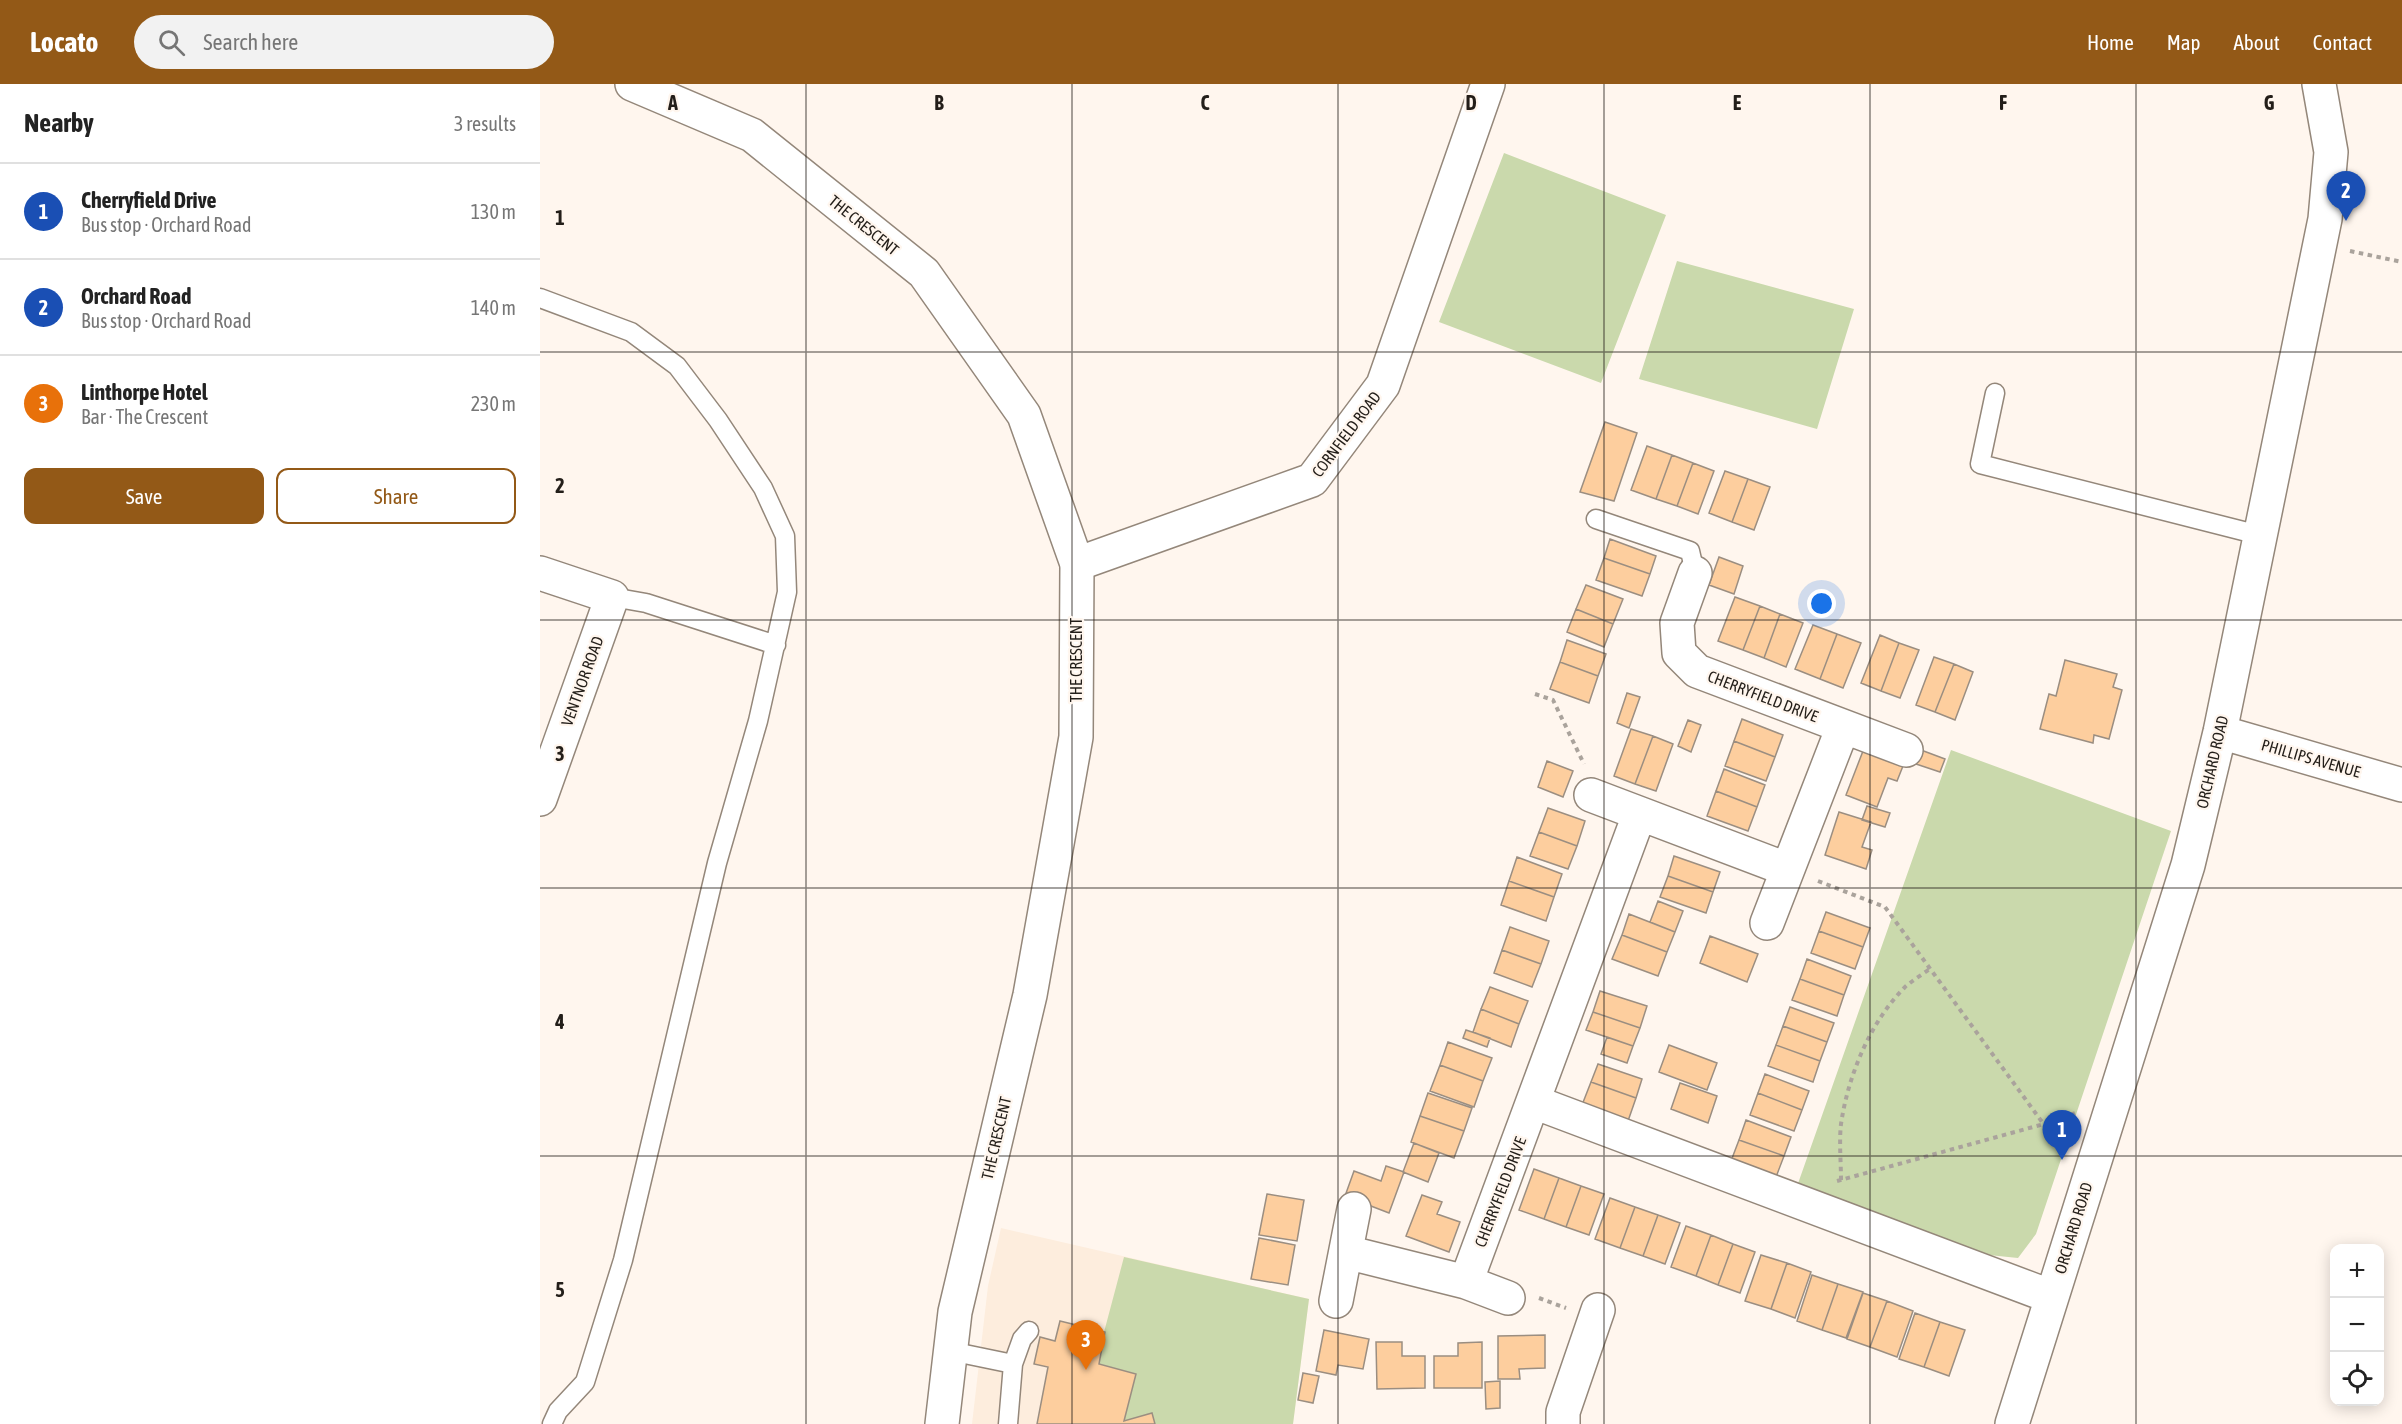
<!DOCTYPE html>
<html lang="en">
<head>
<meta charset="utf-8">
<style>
	:root { --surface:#fff; --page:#f2f2f2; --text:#222; --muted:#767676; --line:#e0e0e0; --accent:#935917 }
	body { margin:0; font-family:"Asap Condensed",sans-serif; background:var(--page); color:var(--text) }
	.controls { position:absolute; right:18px; bottom:18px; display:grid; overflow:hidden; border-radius:12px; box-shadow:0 3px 15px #0003 }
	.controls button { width:54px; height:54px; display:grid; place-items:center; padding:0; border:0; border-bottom:2px solid var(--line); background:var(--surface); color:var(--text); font:30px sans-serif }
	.you { position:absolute; left:1282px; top:520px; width:21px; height:21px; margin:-15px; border:4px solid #fff; border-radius:50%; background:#1a73e8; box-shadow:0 0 0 9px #1a73e833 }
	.badge { display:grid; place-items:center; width:39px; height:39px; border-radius:50%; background:var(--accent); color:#fff; font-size:20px; font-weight:700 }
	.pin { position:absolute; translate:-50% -50px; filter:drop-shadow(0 2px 3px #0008) }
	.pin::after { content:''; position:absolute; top:32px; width:21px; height:18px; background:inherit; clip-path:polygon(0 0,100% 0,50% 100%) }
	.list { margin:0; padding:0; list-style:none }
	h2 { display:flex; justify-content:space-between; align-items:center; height:78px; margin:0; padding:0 24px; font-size:26px }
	h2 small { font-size:20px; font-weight:400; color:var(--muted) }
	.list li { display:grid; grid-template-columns:39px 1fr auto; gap:18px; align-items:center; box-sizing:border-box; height:96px; padding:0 24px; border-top:2px solid var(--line) }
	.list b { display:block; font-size:22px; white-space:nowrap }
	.list p { margin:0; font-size:20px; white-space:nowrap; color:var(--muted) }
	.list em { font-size:20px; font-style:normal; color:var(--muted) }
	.actions { display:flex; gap:12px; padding:18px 24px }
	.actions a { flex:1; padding:14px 0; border:2px solid var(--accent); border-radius:12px; text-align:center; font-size:21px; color:var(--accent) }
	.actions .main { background:var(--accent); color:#fff }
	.icon { flex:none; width:33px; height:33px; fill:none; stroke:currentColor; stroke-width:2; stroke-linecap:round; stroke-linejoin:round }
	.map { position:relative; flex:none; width:1862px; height:1340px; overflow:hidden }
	header { display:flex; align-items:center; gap:36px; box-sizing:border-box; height:84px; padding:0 30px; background:var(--accent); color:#fff }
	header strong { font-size:28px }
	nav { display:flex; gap:33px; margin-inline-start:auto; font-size:21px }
	.search { width:420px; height:54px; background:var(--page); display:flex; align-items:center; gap:15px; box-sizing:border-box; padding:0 21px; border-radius:33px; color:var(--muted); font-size:22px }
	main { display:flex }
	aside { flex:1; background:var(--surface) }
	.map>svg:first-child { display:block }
</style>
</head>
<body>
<header>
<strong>Locato</strong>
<div class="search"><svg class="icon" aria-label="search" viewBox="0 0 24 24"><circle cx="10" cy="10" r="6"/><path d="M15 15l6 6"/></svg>Search here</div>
<nav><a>Home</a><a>Map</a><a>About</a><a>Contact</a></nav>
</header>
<main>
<aside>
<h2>Nearby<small>3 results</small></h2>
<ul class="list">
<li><span class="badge" style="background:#1a4fb4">1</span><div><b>Cherryfield Drive</b><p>Bus stop · Orchard Road</p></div><em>130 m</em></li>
<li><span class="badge" style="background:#1a4fb4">2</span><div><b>Orchard Road</b><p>Bus stop · Orchard Road</p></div><em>140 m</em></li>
<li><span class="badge" style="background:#e8710a">3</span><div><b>Linthorpe Hotel</b><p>Bar · The Crescent</p></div><em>230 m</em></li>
</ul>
<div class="actions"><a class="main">Save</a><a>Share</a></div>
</aside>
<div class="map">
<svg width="1862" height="1340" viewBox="0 0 1862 1340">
	<rect width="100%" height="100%" fill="#fff6ee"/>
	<path fill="#fdeddd" d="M461 1144 769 1215 753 1340H432L448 1202Z"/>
	<path fill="#cad9ac" d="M964 69 1126 131 1061 299 899 238Z
		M1137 177 1314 225 1277 345 1099 295Z
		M1411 666 1631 747 1496 1150 1478 1174 1439 1170 1255 1108Z
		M584 1173 769 1215 753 1340H615L612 1330 584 1337 596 1290 559 1280 562 1268 559 1267Z"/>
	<path fill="#fdce9e" stroke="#9b8e81" stroke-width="1.5" d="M1065 338 1097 349 1074 417 1040 408Z
		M1107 362 1132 371 1116 415 1091 406Z
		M1132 371 1153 379 1137 422 1116 415Z
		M1153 379 1174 387 1158 430 1137 422Z
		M1185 387 1208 395 1192 438 1169 429Z
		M1208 395 1230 403 1214 446 1192 438Z
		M1070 455 1116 472 1110 490 1064 474Z
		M1179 473 1203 482 1194 510 1169 501Z
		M1064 474 1110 490 1102 512 1056 496Z
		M1046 501 1083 515 1073 540 1036 525Z
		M1195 513 1220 522 1203 566 1178 557Z
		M1220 522 1240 530 1224 574 1203 566Z
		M1036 525 1073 540 1064 563 1027 548Z
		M1240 530 1263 539 1246 583 1224 574Z
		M1273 541 1297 550 1280 595 1255 585Z
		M1297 550 1321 559 1303 604 1280 595Z
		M1340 551 1359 559 1341 607 1321 599Z
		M1027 556 1066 570 1058 592 1020 578Z
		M1359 559 1379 566 1360 614 1341 607Z
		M1394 573 1414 580 1395 628 1376 621Z
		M1525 576 1577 590 1573 603 1582 606 1569 655 1554 651 1553 659 1500 645 1509 610 1516 612Z
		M1020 578 1058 592 1049 619 1010 605Z
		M1414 580 1433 588 1415 636 1395 628Z
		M1087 609 1100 613 1089 644 1077 639Z
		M1202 635 1243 651 1235 673 1194 657Z
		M1148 636 1161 641 1151 668 1138 662Z
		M1091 645 1113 652 1095 700 1074 692Z
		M1113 652 1133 660 1116 707 1095 700Z
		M1194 657 1235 673 1226 697 1185 682Z
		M1381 666 1405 675 1400 688 1376 680Z
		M1323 667 1363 682 1357 697 1348 694 1337 723 1306 711Z
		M1007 677 1033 687 1023 713 998 703Z
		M1184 685 1225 701 1217 723 1176 707Z
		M1176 707 1217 723 1208 747 1167 732Z
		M1327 722 1350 729 1345 743 1322 736Z
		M1008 724 1045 737 1037 762 999 748Z
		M1299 728 1331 738 1322 763 1332 766 1326 785 1285 771Z
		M999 748 1037 762 1028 785 990 772Z
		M1134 772 1180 788 1173 808 1128 792Z
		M977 773 1022 790 1014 813 969 797Z
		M1128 792 1173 808 1166 829 1120 813Z
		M969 797 1014 813 1006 837 961 821Z
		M1118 817 1143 827 1135 848 1110 838Z
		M1286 828 1330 844 1323 863 1279 847Z
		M1089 830 1135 848 1127 868 1082 851Z
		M970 843 1009 857 1001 880 962 866Z
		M1279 847 1323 863 1315 885 1271 869Z
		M1082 851 1127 868 1118 892 1072 875Z
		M1170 852 1218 870 1207 898 1160 879Z
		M962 866 1001 880 992 903 954 889Z
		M1267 875 1311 892 1304 911 1260 895Z
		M1260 895 1304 911 1297 932 1252 916Z
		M950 903 988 917 979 940 941 925Z
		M1060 907 1107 922 1100 944 1053 928Z
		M1250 923 1294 939 1287 958 1243 942Z
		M941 925 979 940 971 963 933 948Z
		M1053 928 1100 944 1093 962 1046 946Z
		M1243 942 1287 958 1280 977 1236 961Z
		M926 946 950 954 947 963 923 954Z
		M1067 953 1093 962 1087 979 1061 970Z
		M908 958 952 974 943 997 900 981Z
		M1129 961 1177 979 1167 1006 1119 988Z
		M1236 961 1280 977 1273 998 1228 982Z
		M1058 980 1102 995 1096 1014 1051 998Z
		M900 981 943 997 934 1023 890 1007Z
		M1225 990 1269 1007 1262 1026 1218 1009Z
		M1051 998 1096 1014 1088 1037 1042 1021Z
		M1140 999 1177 1012 1168 1039 1131 1025Z
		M888 1009 932 1024 924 1047 880 1032Z
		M1218 1009 1262 1026 1254 1047 1210 1031Z
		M880 1032 924 1047 914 1074 871 1058Z
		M1206 1036 1251 1053 1244 1072 1199 1056Z
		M1199 1056 1244 1072 1236 1093 1191 1077Z
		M874 1059 899 1069 888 1098 863 1088Z
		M846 1082 864 1088 849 1129 805 1112 814 1087 841 1097Z
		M994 1085 1019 1094 1004 1135 979 1126Z
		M1019 1094 1041 1102 1026 1143 1004 1135Z
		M1041 1102 1064 1110 1049 1151 1026 1143Z
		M727 1110 764 1116 757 1157 719 1151Z
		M882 1111 902 1118 897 1130 920 1138 909 1168 866 1152Z
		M1070 1114 1095 1123 1080 1164 1055 1155Z
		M1095 1123 1118 1131 1103 1172 1080 1164Z
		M1118 1131 1140 1139 1125 1180 1103 1172Z
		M1146 1142 1171 1151 1156 1192 1131 1183Z
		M1171 1151 1193 1160 1178 1201 1156 1192Z
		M719 1154 755 1161 748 1201 711 1195Z
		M1193 1160 1215 1168 1200 1209 1178 1201Z
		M1221 1171 1247 1179 1231 1225 1205 1217Z
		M1247 1179 1271 1188 1255 1234 1231 1225Z
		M1272 1191 1298 1200 1282 1246 1257 1237Z
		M1298 1200 1323 1208 1306 1254 1282 1246Z
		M1323 1209 1347 1217 1330 1263 1307 1255Z
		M1347 1217 1373 1227 1357 1273 1330 1263Z
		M1375 1229 1400 1238 1384 1283 1359 1275Z
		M520 1237 565 1248 559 1280 596 1290 584 1337 612 1329 615 1340H497L508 1283 494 1280 500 1253 515 1257Z
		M1400 1238 1425 1246 1409 1292 1384 1283Z
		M784 1246 829 1255 823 1285 798 1281 796 1291 776 1287Z
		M1005 1251V1284L979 1285 980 1295H958V1252Z
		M836 1258H862V1272H885V1304L837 1305Z
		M942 1258V1304H894V1272H918V1259Z
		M763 1289 779 1292 773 1319 758 1316Z
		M960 1297V1324L946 1325 945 1298Z"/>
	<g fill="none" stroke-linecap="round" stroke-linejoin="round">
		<defs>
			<path id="lane" d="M0 214 91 248 137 282 178 336 223 404 245 452 247 508 218 637 177 779 83 1176 45 1298 18 1327 12 1340
				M1455 309 1440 380 1719 451
				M1056 435 1150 467 1155 489
				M72 513 106 519 236 561
				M410 1267 473 1280 468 1340
				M473 1280 482 1255 489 1247"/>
			<path id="street" d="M537 480 772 396 843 301 948 0
				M0 489 72 513 0 715
				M1155 489 1137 539 1139 569 1157 587 1366 666
				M1680 648 1862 701
				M1051 711 1246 785
				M1227 839 1303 643
				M994 1018 1512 1213
				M806 1168 926 1198 968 1214
				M926 1198 1099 731
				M796 1217 814 1125
				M1023 1340V1328L1058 1226
				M1472 1340 1648 781 1680 648 1785 135 1791 68 1779 0"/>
			<path id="secondary" d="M92 0 212 51 384 189 484 331 537 480 536 653 490 911 415 1228 402 1340"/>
		</defs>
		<use href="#lane" stroke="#94877a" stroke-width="21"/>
		<use href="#street" stroke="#94877a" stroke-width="36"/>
		<use href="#secondary" stroke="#94877a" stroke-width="36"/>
		<path stroke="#aaa39c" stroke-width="4" stroke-dasharray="4.5 4.5" stroke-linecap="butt" d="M1810 167 1862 178
			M995 610 1013 616 1044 680
			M1278 797 1345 823 1524 1068
			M1301 1096C1301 1078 1299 1058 1301 1040 1308 992 1330 938 1365 903 1373 896 1383 890 1391 884
			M1297 1097 1504 1040 1538 1028
			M999 1214 1026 1224"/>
		<use href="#lane" stroke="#fff" stroke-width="18"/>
		<use href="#street" stroke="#fff" stroke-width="33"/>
		<use href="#secondary" stroke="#fff" stroke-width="33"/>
	</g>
	<path fill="none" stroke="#231e19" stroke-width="1.5" stroke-opacity="0.55" d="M266 0V1340M532 0V1340M798 0V1340M1064 0V1340M1330 0V1340M1596 0V1340M0 268H1862M0 536H1862M0 804H1862M0 1072H1862"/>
	<g text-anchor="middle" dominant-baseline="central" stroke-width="4.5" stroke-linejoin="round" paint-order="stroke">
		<g font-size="16" fill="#231e19" stroke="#fff6ee">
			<text transform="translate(324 141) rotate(39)">THE CRESCENT</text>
			<text transform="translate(806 350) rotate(-53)">CORNFIELD ROAD</text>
			<text transform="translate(536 576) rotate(-90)">THE CRESCENT</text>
			<text transform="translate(42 597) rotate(-70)">VENTNOR ROAD</text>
			<text transform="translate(1223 612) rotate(21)">CHERRYFIELD DRIVE</text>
			<text transform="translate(1771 674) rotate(16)">PHILLIPS AVENUE</text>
			<text transform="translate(1672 678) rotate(-77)">ORCHARD ROAD</text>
			<text transform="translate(456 1054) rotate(-77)">THE CRESCENT</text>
			<text transform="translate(960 1108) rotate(-69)">CHERRYFIELD DRIVE</text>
			<text transform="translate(1533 1144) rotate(-73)">ORCHARD ROAD</text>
		</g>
	</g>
	<g font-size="20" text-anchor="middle" font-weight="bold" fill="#231e19" stroke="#fff6ee" stroke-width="4.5" stroke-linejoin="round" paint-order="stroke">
		<text x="133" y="26">A</text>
		<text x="399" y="26">B</text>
		<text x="665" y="26">C</text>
		<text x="931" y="26">D</text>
		<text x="1197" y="26">E</text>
		<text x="1463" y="26">F</text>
		<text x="1729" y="26">G</text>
		<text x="20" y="141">1</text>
		<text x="20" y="409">2</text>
		<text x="20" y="677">3</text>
		<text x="20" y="945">4</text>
		<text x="20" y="1213">5</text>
	</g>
</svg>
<div class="controls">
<button>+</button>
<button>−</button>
<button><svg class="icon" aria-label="locate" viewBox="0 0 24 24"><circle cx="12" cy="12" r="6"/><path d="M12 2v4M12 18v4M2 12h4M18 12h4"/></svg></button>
</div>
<div class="you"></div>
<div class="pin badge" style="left:1522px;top:1076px;background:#1a4fb4">1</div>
<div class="pin badge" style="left:1806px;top:137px;background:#1a4fb4">2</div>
<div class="pin badge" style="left:546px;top:1286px;background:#e8710a">3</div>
</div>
</main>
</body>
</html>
